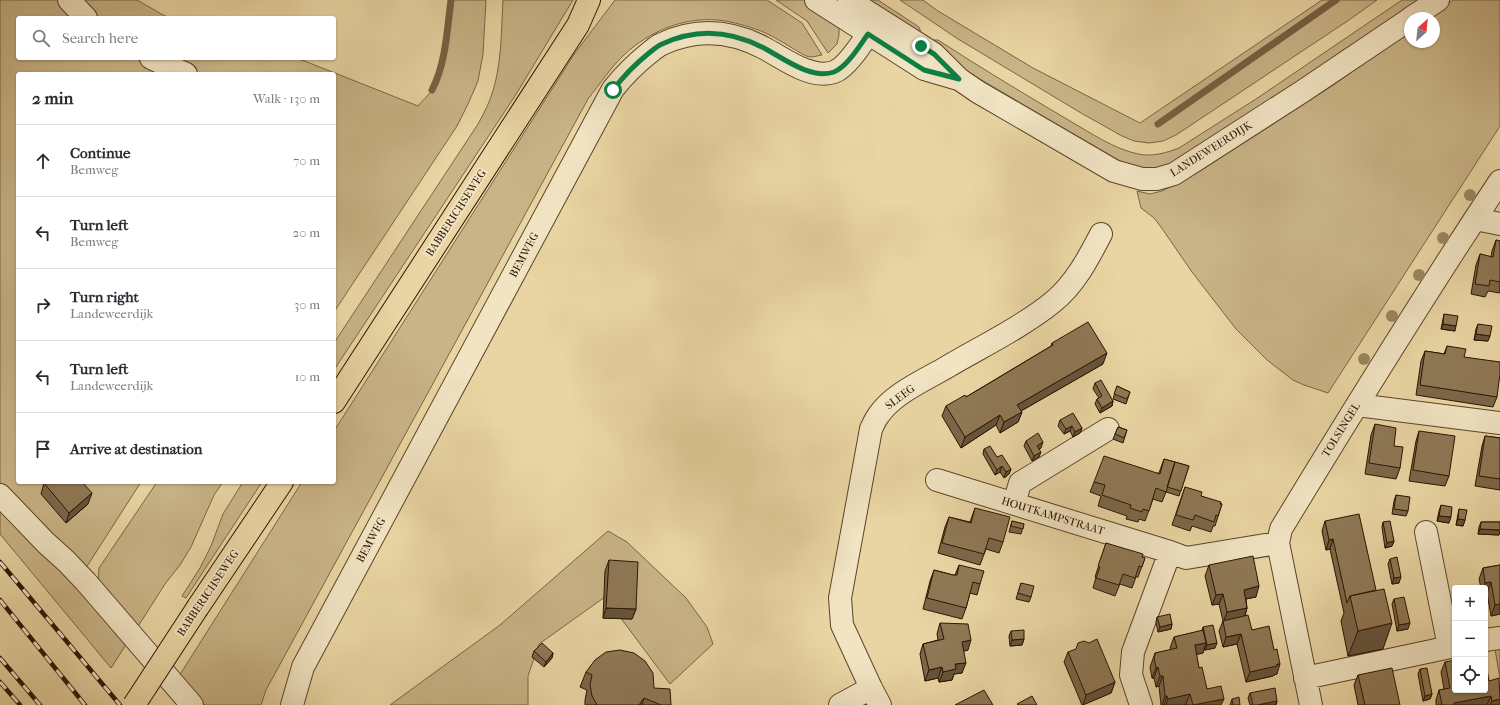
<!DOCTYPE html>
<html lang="en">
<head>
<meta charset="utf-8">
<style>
	:root { --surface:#fff; --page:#f7f7f7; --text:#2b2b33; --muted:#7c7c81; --line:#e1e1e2 }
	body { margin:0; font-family:"IM FELL French Canon",serif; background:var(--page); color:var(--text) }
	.controls { position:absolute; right:12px; bottom:12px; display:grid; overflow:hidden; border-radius:4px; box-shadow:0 1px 3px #0004 }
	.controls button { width:36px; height:36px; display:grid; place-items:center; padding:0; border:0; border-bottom:1px solid var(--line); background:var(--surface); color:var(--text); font:20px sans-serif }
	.compass { position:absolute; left:1404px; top:12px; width:36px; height:36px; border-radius:50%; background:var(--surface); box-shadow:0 1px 3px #0004; rotate:27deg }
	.stop { position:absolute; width:12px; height:12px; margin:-9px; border:3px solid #0b8043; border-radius:50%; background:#fff }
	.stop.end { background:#0b8043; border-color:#fff; box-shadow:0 1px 4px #0008 }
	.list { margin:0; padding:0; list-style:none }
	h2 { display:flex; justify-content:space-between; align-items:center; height:52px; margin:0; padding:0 16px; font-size:17px }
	h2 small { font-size:13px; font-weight:400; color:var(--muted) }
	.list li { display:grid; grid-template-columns:26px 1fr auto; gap:12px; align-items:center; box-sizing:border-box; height:72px; padding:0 16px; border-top:1px solid var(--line) }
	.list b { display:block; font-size:15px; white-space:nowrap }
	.list p { margin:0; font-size:13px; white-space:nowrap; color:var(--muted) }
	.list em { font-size:13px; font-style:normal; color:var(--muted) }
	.icon { flex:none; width:22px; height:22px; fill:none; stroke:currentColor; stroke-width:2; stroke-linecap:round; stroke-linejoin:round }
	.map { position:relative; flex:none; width:1500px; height:705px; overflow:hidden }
	.search { position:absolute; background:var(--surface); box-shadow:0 1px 3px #0004; left:16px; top:16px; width:320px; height:44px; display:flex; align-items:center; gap:10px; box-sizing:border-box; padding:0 14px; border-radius:4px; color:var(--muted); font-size:15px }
	.panel { position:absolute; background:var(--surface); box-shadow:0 1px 3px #0004; left:16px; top:72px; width:320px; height:412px; border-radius:4px }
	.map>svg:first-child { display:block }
</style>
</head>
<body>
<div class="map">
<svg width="1500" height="705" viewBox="0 0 1500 705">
	<rect width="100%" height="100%" fill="#e9d5a3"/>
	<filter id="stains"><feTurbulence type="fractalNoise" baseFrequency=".005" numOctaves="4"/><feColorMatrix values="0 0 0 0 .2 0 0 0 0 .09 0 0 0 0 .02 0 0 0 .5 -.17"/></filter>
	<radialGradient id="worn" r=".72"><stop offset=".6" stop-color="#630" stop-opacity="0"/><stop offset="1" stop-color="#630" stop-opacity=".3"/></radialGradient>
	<path fill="#c9b487" stroke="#7b6444" d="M0 0H59L78 18H18V58H134L170 74H18V482H141L84 571 129 640 111 668 0 534Z
		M75 0H137L163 15 170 18H93Z
		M451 0H486L483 54 478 81 468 104 457 126 334 312V74H198L161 58H297L418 106C422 101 428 96 432 90 445 71 448 24 451 0Z
		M503 0H573L515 96 334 370V343L478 124C482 117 486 109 489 102 502 70 501 34 503 0Z
		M615 0H767L802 23 822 55 812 57 806 56C791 48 776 37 761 31 747 26 731 21 717 20 683 17 649 32 625 54 611 67 600 84 588 99L266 690 261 705H204L179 676 302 482H334V431L575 53Z
		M776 0H804L835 21 839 28V35L837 44 828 53 807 21Z
		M864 0H878L919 27 922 35Z
		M900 0H923L938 11 1033 68 1140 123 1322 0H1377L1349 20 1176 135 1163 141 1149 143 1134 141 1122 136 1081 113 958 39Z
		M1402 0H1418L1322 66 1171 164C1150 172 1141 169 1120 161L966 71 932 44 934 40H938C981 68 1026 95 1070 121 1091 133 1114 149 1138 154 1152 157 1166 153 1179 148L1256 99Z
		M1453 0H1500V126L1328 393 1304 385 1293 380 1267 360 1236 329 1192 272 1161 227 1154 218 1141 208 1137 191 1150 194 1162 191 1197 173 1332 86 1410 31V42H1434V18H1428Z
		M157 482H223L214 495 191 547 180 565 165 584 137 628 98 586 99 568Z
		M243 482H262L186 598 182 596 200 568 211 546 223 514Z
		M608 531 627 542 686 598 707 627 713 644 670 684 605 597 539 644 528 676V705H390L500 625Z
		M1500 648V679L1495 649Z"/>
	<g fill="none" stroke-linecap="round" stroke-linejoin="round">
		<path stroke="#776041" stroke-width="7" d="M432 90C446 63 447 30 451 0
			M1158 124 1336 0"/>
		<defs>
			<path id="minor" d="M69 0 86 18
				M816 0 924 69 958 79
				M849 0 934 54 959 79 978 92 1114 171 1142 179H1157L1174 174 1303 91 1410 19
				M1411 18 1438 0
				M151 58 186 74
				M1475 219 1500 224
				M1357 405 1500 423
				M937 480 1170 552
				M0 495 46 543 66 561 86 582 192 705
				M1014 504 1020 483 1108 429
				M1426 532 1449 647
				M1485 640 1500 638
				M1305 678 1455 646
				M292 705 303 667 613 89C625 74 634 65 649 53 653 50 657 46 662 44 696 28 730 30 764 48 783 58 811 80 834 72 849 67 869 32 878 19
				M840 705 871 688
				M880 705 871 688 842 625 840 598 871 429C873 425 875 420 878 416 892 394 925 380 947 367 981 347 1022 327 1053 302 1075 284 1088 259 1101 234
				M1141 705 1131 675 1133 652 1170 552 1186 558 1278 543
				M1311 705 1278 543 1281 529C1352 412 1424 295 1500 181"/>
			<path id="major" d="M334 402 578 25 589 0
				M198 607 282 482"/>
		</defs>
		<use href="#minor" stroke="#5c4429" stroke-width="24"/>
		<use href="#major" stroke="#2d1400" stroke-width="24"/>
		<use href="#minor" stroke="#f1e4c3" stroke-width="22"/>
		<use href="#major" stroke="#e9d5a3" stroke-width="22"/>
		<defs>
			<path id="rail" d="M0 562 120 705
				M0 600 85 705
				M0 658 40 705
				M0 682 20 705"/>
		</defs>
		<use href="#rail" stroke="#2d1400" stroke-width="4.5"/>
		<use href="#rail" stroke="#f1e4c3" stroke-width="3" stroke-dasharray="9" stroke-linecap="butt"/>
		<defs>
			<path id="major-bridge" d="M134 705 198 607"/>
		</defs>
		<use href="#major-bridge" stroke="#2d1400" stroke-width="24" stroke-linecap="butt"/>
		<use href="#major-bridge" stroke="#e9d5a3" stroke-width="22"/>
	</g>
	<g fill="#9b855f">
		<circle cx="1470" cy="195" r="6"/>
		<circle cx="1443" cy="238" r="6"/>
		<circle cx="1419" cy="275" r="6"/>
		<circle cx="1392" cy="316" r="6"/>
		<circle cx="1364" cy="359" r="6"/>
	</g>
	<path fill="#7b6749" stroke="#2d1400" d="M1496 240 1500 241V293L1488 291 1485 297 1471 294 1476 265 1480 254 1491 257 1492 251Z
		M1444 314 1455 331 1441 329Z
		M1478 324 1488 341 1474 340 1476 329Z
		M1052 343 1103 364 1021 411 1022 412 1018 422 1000 433 996 425 961 448 942 416 946 406 966 397 1051 346Z
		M1447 346 1464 357 1497 397 1493 407 1416 395 1421 361 1425 351 1444 354Z
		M1095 383 1113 401 1112 406 1100 413 1095 404 1097 399 1099 398 1093 389Z
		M1117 386 1130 392 1126 404 1113 399Z
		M1060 420 1082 428 1080 433 1073 437 1070 431 1064 434 1058 426Z
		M1375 424 1394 446 1400 468 1396 479 1365 474 1371 435Z
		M1118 427 1127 430 1123 443 1113 439Z
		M1419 431 1449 476 1445 486 1409 481 1416 441Z
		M1485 436 1500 438V490L1475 486 1482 446Z
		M1026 441 1041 448 1039 449V457L1032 461 1024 446Z
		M984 449 997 457 1011 469 1009 474 1004 478 1000 472 995 475 983 454Z
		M1164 459 1189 466 1179 496 1166 492 1162 502 1153 499 1145 521 1139 519 1138 522 1126 519 1127 516 1098 506 1101 496 1090 492 1094 482 1159 473Z
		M44 483 88 504 66 523 41 494Z
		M1185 487 1201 496 1222 504 1215 526H1213L1211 532 1192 526 1190 531 1172 525Z
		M1396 495 1408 511 1406 516 1392 514 1394 501Z
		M1441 505 1449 523 1437 521 1439 511Z
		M975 508 1003 542 999 553 986 549 980 565 938 553 945 527 949 517 970 522Z
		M1459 509 1465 520 1463 526 1456 525 1458 514Z
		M1012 521 1024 524 1021 534 1009 532Z
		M1325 521 1383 649 1348 656 1341 621 1344 613 1330 549 1326 550 1322 531Z
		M1383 522 1394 541 1392 546 1385 548 1382 527Z
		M1481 522H1500V532L1499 535 1478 534 1479 527Z
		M1106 543 1145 558 1138 577H1136L1132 588 1120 584 1115 596 1093 588 1096 577H1095Z
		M1390 559 1399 583 1392 584 1388 564Z
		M609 560 636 609 632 619 603 618 605 571Z
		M959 565 980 584 977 595 970 593 966 608 962 619 923 609 930 581 934 570 953 575H955Z
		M1209 565 1256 597 1246 599 1247 608 1245 616 1252 630 1277 674 1274 675 1273 676 1246 682 1237 644 1223 647 1219 631 1223 621 1219 604 1212 605 1205 576Z
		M1500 565V614L1491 616 1487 593 1485 588H1481L1479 579 1483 568Z
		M1021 583 1031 597 1029 602 1016 599Z
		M1394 599 1408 629 1397 631 1392 604Z
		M1157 617 1172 624 1171 629 1158 632 1156 622Z
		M940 623 968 650 963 651 962 673 954 674 952 680 939 682 938 678 925 681 920 654 923 644 938 640 937 634Z
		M1203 627 1215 648 1205 650V647L1203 653 1196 654 1199 668 1207 689 1221 705H1187L1186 704 1183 705H1161L1159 686 1156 687 1154 678H1152L1150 667 1155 653 1171 650 1170 648 1174 637 1202 631Z
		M1011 631 1024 639 1022 645 1010 646 1009 636Z
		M534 651 553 653 552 658 544 667 532 657Z
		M1068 652 1115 682 1111 693 1082 705 1064 662Z
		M1445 662 1489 681 1500 705H1436V700L1439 690 1444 689 1441 672Z
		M1420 669 1432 694 1430 699 1423 701 1418 674Z
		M586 672 654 688 671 705H585V700L587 690 580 687Z
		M1358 675 1400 705H1358L1354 685Z
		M1250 693 1277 701 1276 705H1250L1248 698Z
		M1232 699 1240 705H1230Z"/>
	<path fill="#64543c" stroke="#2d1400" d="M1443 324 1456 326 1455 331 1441 329Z
		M1476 334 1490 336 1488 341 1474 340Z
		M1107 353 1103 364 1014 415 1017 405Z
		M1113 401 1112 406 1100 413 1102 408Z
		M1022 412 1018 422 1000 433 1004 422Z
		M1000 415 996 425 961 448 965 437Z
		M1072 426 1070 431 1064 434 1066 429Z
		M1082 428 1080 433 1073 437 1075 432Z
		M1043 442 1041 448 1036 451 1037 446Z
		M1041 452 1039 457 1032 461 1034 456Z
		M1002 466 1000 472 995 475 997 470Z
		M1011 469 1009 474 1004 478 1006 472Z
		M92 493 88 504 66 523 69 513Z
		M1439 516 1451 517 1449 523 1437 521Z
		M1458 519 1465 520 1463 526 1456 525Z
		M1480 529 1500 530V532L1499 535 1478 534Z
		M1333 539 1330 549 1326 550 1329 540Z
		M1394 541 1392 546 1385 548 1387 543Z
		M1401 577 1399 583 1392 584 1394 578Z
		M1491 582 1487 593H1485V588H1484L1485 583Z
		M1259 586 1256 597 1240 600 1244 590Z
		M1223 594 1219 604 1212 605 1216 595Z
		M1500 604V614L1491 616 1495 605Z
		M606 608 636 609 632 619 603 618Z
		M1247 608 1244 618 1223 623 1227 612Z
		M1392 623 1383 649 1348 656 1358 631Z
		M1410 623 1408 629 1397 631 1399 625Z
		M1172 624 1171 629 1158 632 1160 627Z
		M1241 634 1237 644 1223 647 1226 637Z
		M1024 639 1022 645 1010 646 1012 640Z
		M971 640 968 650 958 653 962 642Z
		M1206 643 1203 653 1191 656 1195 645Z
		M1217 643 1215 648 1205 650 1207 645Z
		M553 653 552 658 544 667 546 662Z
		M966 663 962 673 954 674 952 680 939 682 943 672 955 664Z
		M1280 664 1277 674 1274 675 1273 676 1246 682 1250 672Z
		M942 667 938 678 925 681 929 670Z
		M1158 667 1154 678H1152L1156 668Z
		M1160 676H1163L1159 686 1156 687Z
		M1115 682 1111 693 1083 705 1086 695Z
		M1190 694 1186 704 1183 705H1166L1168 699Z
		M1432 694 1430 699 1423 701 1425 696Z
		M1165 696H1167L1164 705H1162Z
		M1491 696 1487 705H1453L1454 703Z
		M644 698 642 705H639Z
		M1224 699 1221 705H1193Z
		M1500 699V705H1490L1492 701Z
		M1277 701 1275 705H1257Z"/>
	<path fill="#8f7855" stroke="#2d1400" d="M1496 240 1500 241V282L1490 280 1489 286 1475 284 1480 254 1493 257Z
		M1444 314 1458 316 1456 326 1443 324Z
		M1088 322 1107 353 1017 405 1022 412 1004 422 1000 415 965 437 946 406 965 395 966 397 983 387 1053 345 1052 343Z
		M1478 324 1492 326 1490 336 1476 334Z
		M1447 346 1466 349 1464 357 1500 362V374L1497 397 1420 385 1425 351 1445 354Z
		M1101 380 1113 401 1102 408 1097 399 1102 396 1095 383Z
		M1117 386 1130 392 1127 399 1114 394Z
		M1073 413 1082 428 1075 432 1072 426 1066 429 1060 420Z
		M1375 424 1396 428 1394 446 1403 447 1400 468 1369 463Z
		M1118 427 1127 430 1124 438 1115 434Z
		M1419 431 1455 436 1449 476 1413 470Z
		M1038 433 1043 442 1037 446 1041 452 1034 456 1026 441Z
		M1485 436 1500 438V479L1479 476Z
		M990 446 997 457 1002 455 1011 469 1006 472 1002 466 997 470 984 449Z
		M1104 456 1160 474 1164 459 1175 462 1166 492 1156 488 1149 511 1143 509 1142 512 1130 508 1131 505 1102 495 1105 485 1094 482Z
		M1175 462 1189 466 1181 491 1167 487Z
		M46 482H65L66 483 68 482H82L92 493 69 513 44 483Z
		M1185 487 1202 492 1201 496 1221 502 1220 504H1222L1218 516 1216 515 1214 522 1195 515 1193 520 1176 515Z
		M1396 495 1410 497 1408 511 1394 509Z
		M1441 505 1452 507 1451 517 1439 516Z
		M975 508 1010 517 1003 542 989 538 984 554 942 543 949 517 971 523Z
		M1459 509 1467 510 1465 520 1458 519Z
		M1359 514 1376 590 1350 596 1347 603 1333 539 1329 540 1325 521Z
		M1012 521 1024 524 1023 529 1011 526Z
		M1390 521 1394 541 1387 543 1383 522Z
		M1481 522H1500V530L1480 529Z
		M1106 543 1143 554 1142 557 1145 558 1142 567 1139 566 1135 578 1123 574 1119 585 1096 578 1100 567 1098 566Z
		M1253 556 1259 586 1244 590 1247 608 1227 612 1223 594 1216 595 1209 565Z
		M1397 557 1401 577 1394 578 1390 559Z
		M609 560 638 562 636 609 606 608Z
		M959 565 984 571 980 584 973 582 966 608 927 598 934 570 953 575H957Z
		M1500 565V604L1495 605 1491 582 1485 583 1483 568Z
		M1021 583 1034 586 1031 597 1018 593Z
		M1384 589 1392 623 1358 631 1350 596Z
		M1404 597 1410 623 1399 625 1394 599Z
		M1170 614 1172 624 1160 627 1157 617Z
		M1248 615 1252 630 1269 626 1274 650 1277 649 1280 664H1277V666L1250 672 1241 634 1226 637 1223 621Z
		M940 623 968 624 971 640 962 642 966 663 955 664 956 669 943 672 942 667 929 670 923 644 944 639Z
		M1213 625 1217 643 1207 645 1203 627Z
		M1024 630V639L1012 640 1011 631Z
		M1203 630 1206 643 1195 645 1199 668 1202 667 1207 689 1221 686 1224 699 1193 705 1190 694 1168 699 1167 696H1165L1163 676H1160L1158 667 1156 668 1154 657 1155 656V653L1177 648 1174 637Z
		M1097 639 1115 682 1086 695 1068 652 1076 649 1078 643 1084 641 1089 643Z
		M542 643 553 653 546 662 534 651Z
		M620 650 634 653 645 661 653 673 654 688 670 689 671 705H661L644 698 639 705H597L592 696 590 685 592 675 586 672 595 660 606 652Z
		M1485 659 1489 681 1499 678 1500 699 1492 701 1491 696 1454 703V705H1442L1439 690 1450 688 1445 662 1455 660V690H1485Z
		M1392 668 1400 705H1365L1358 675Z
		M1427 668 1432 694 1425 696 1420 669Z
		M1275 688 1277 701 1257 705H1253L1250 693Z
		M984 690 993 705H955Z
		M1032 696 1037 705H1018L1017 704Z
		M1239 697 1240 705H1233L1232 699Z"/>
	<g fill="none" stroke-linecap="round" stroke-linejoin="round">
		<path stroke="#0b8043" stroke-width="5" d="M613 90C625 74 634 65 649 53 653 50 657 46 662 44 696 28 730 30 764 48 783 58 811 80 834 72 847 67 860 45 868 34L924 70 959 79 934 54 921 46"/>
	</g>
	<g text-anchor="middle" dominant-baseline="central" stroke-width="4" stroke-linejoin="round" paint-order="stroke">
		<g font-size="11" fill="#2d1400" stroke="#f1e4c3">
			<text transform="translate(1211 149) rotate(-32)">LANDEWEERDIJK</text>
			<text transform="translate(456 213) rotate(-57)">BABBERICHSEWEG</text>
			<text transform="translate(524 255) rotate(-62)">BEMWEG</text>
			<text transform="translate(900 397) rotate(-37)">SLEEG</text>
			<text transform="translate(1341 430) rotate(-58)">TOLSINGEL</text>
			<text transform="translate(1053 516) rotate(17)">HOUTKAMPSTRAAT</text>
			<text transform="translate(371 540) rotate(-62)">BEMWEG</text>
			<text transform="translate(208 593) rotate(-56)">BABBERICHSEWEG</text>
		</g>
	</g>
	<rect width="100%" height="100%" filter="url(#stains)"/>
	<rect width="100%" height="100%" fill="url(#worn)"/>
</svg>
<div class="controls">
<button>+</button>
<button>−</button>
<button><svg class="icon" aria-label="locate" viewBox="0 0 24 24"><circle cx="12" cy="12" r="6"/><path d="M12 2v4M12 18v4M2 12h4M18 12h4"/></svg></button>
</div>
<svg class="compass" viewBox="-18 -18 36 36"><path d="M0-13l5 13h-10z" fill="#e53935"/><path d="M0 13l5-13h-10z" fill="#7c7c81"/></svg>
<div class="stop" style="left:613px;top:90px"></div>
<div class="stop end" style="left:921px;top:46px"></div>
<div class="search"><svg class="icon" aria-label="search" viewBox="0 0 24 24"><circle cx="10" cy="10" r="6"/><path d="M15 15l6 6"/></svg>Search here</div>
<section class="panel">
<h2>2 min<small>Walk · 130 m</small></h2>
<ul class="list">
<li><svg class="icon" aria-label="ahead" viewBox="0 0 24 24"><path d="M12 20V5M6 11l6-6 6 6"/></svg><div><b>Continue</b><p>Bemweg</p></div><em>70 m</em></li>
<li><svg class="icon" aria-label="left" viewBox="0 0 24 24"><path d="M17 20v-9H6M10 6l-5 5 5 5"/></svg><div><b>Turn left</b><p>Bemweg</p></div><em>20 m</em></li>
<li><svg class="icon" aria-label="right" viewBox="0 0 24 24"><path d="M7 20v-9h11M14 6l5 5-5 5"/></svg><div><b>Turn right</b><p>Landeweerdijk</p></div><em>30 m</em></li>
<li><svg class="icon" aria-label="left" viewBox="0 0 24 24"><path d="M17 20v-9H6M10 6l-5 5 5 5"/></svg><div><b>Turn left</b><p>Landeweerdijk</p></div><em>10 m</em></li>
<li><svg class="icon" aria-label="arrive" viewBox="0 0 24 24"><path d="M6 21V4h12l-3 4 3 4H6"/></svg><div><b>Arrive at destination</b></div></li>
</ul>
</section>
</div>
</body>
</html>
